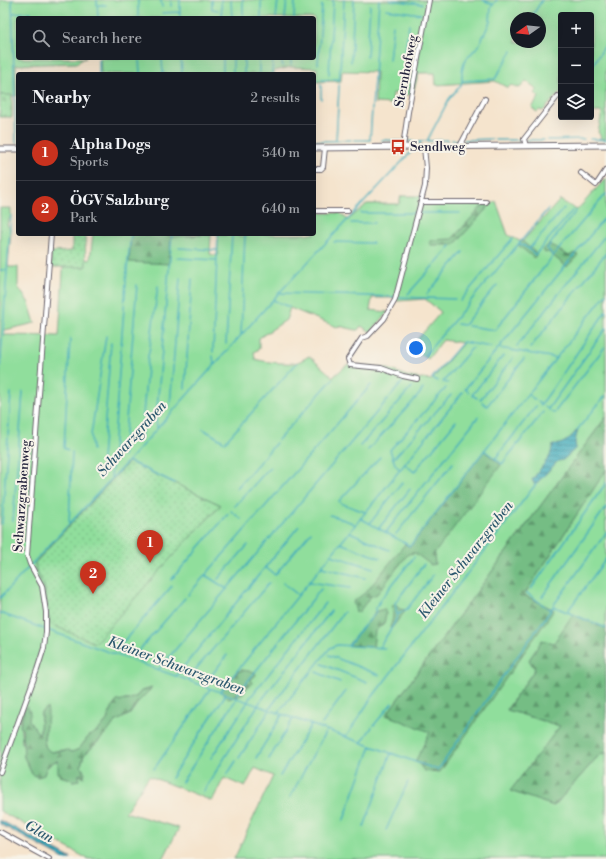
<!DOCTYPE html>
<html lang="en">
<head>
<meta charset="utf-8">
<style>
	:root { --surface:#171b24; --page:#242831; --text:#f1f3f6; --muted:#9ea1a6; --line:#363941; --accent:#c8321e }
	body { margin:0; font-family:"Libre Bodoni",serif; background:var(--page); color:var(--text) }
	.controls { position:absolute; right:12px; top:12px; display:grid; overflow:hidden; border-radius:4px; box-shadow:0 4px 16px #0002 }
	.controls button { width:36px; height:36px; display:grid; place-items:center; padding:0; border:0; border-bottom:1px solid var(--line); background:var(--surface); color:var(--text); font:20px sans-serif }
	.compass { position:absolute; left:510px; top:12px; width:36px; height:36px; border-radius:50%; background:var(--surface); box-shadow:0 4px 16px #0002; rotate:255deg }
	.you { position:absolute; left:416px; top:348px; width:14px; height:14px; margin:-10px; border:3px solid #fff; border-radius:50%; background:#1a73e8; box-shadow:0 0 0 6px #1a73e833 }
	.badge { display:grid; place-items:center; width:26px; height:26px; border-radius:50%; background:var(--accent); color:#fff; font-size:13px; font-weight:700 }
	.pin { position:absolute; translate:-50% -33px; filter:drop-shadow(0 1px 2px #0008) }
	.pin::after { content:''; position:absolute; top:21px; width:14px; height:12px; background:inherit; clip-path:polygon(0 0,100% 0,50% 100%) }
	.list { margin:0; padding:0; list-style:none }
	h2 { display:flex; justify-content:space-between; align-items:center; height:52px; margin:0; padding:0 16px; font-size:17px }
	h2 small { font-size:13px; font-weight:400; color:var(--muted) }
	.list li { display:grid; grid-template-columns:26px 1fr auto; gap:12px; align-items:center; box-sizing:border-box; height:56px; padding:0 16px; border-top:1px solid var(--line) }
	.list b { display:block; font-size:15px; white-space:nowrap }
	.list p { margin:0; font-size:13px; white-space:nowrap; color:var(--muted) }
	.list em { font-size:13px; font-style:normal; color:var(--muted) }
	.icon { flex:none; width:22px; height:22px; fill:none; stroke:currentColor; stroke-width:2; stroke-linecap:round; stroke-linejoin:round }
	.map { position:relative; flex:none; width:606px; height:859px; overflow:hidden }
	.search { position:absolute; background:var(--surface); box-shadow:0 4px 16px #0002; left:16px; top:16px; width:300px; height:44px; display:flex; align-items:center; gap:10px; box-sizing:border-box; padding:0 14px; border-radius:4px; color:var(--muted); font-size:15px }
	.panel { position:absolute; background:var(--surface); box-shadow:0 4px 16px #0002; left:16px; top:72px; width:300px; height:164px; border-radius:4px }
	.map>svg:first-child { display:block }
</style>
</head>
<body>
<div class="map">
<svg width="606" height="859" viewBox="0 0 606 859">
	<defs>
		<pattern id="forest-firs" width="22" height="20" patternUnits="userSpaceOnUse"><rect width="22" height="20" fill="#74bd84"/><path d="M5 1l3.5 6h-7zM16 11l3.5 6h-7z" fill="#5f996d"/></pattern>
		<pattern id="cemetery-stones" width="16" height="16" patternUnits="userSpaceOnUse"><rect width="16" height="16" fill="#90de9c"/><path d="M2 7V4a2 2 0 0 1 4 0v3zM10 15v-3a2 2 0 0 1 4 0v3z" fill="#7cbe87"/></pattern>
		<pattern id="park-dots" width="8" height="8" patternUnits="userSpaceOnUse"><rect width="8" height="8" fill="#90de9c"/><path d="M2 2h.1M6 6h.1" fill="none" stroke="#7cbe87" stroke-width="1.8" stroke-linecap="round"/></pattern>
		<pattern id="water-rules" width="6" height="5" patternUnits="userSpaceOnUse"><rect width="6" height="5" fill="#3dabbc"/><path d="M0 2.5h6" fill="none" stroke="#338b9a"/></pattern>
	</defs>
	<rect width="100%" height="100%" fill="#f7f3e8"/>
	<filter id="ink" filterUnits="userSpaceOnUse"><feTurbulence type="fractalNoise" baseFrequency=".025" numOctaves="2"/><feDisplacementMap in="SourceGraphic" scale="8" xChannelSelector="R" yChannelSelector="G"/><feConvolveMatrix kernelMatrix="1 2 1 2 8 2 1 2 1" color-interpolation-filters="sRGB"/></filter>
	<filter id="wash" filterUnits="userSpaceOnUse"><feTurbulence type="fractalNoise" baseFrequency=".012" numOctaves="4" result="noise"/><feDisplacementMap in="SourceGraphic" scale="16" xChannelSelector="R" yChannelSelector="G"/><feGaussianBlur stdDeviation="0.9" result="paint"/><feColorMatrix in="noise" values="0 0 0 0 0 0 0 0 0 0 0 0 0 0 0 0 0 1.4 0 .05"/><feComposite in="paint" operator="in"/></filter>
	<g filter="url(#wash)">
		<rect width="100%" height="100%" fill="#f5e4cd"/>
		<path fill="#90de9c" stroke="#59806c" fill-rule="evenodd" d="M0 0H606V139H601L600 135 598 132 602 112H593V107H591V15H561V93L560 92 543 111 539 110 537 112 532 108 539 97 535 93 537 89 526 81 520 88 511 85 508 88 495 81 436 85 435 73H419L412 95 393 93 392 104 375 103 376 72 342 71 341 81 316 82 317 68 291 67 274 71V74H101L100 58H314V18H18V58H86L80 60 77 63 16 65 17 96 0 95ZM516 18H540V42H516Z
			M606 178V417L386 715 554 610 524 595 606 470V628L573 615 554 643 542 641 529 660 535 669 507 709 560 726 511 791 554 806 600 754 606 753V859H234L273 776 255 768 245 787 224 778 212 801 149 776 125 812 179 828 163 859H88L0 811V208H11V216L7 224 11 231 8 267H18V287L29 303 35 323 5 330 4 335 59 336 64 256 90 260 93 234H173V236L211 235 210 254 218 256V235L247 236V234H314V213H340L348 220 367 204H399L401 196H421L418 203 423 204 491 205 496 201 508 235 522 242 560 200 577 210ZM372 298H394L398 301 425 299 441 312 410 348 428 359 443 340 463 343 432 380 410 377 386 368 364 365H347L333 377 309 356C304 359 300 362 294 363 284 364 264 362 255 359L254 352 259 349V338L286 320 290 308 337 327 339 326 356 330H358L361 326 371 332 388 312 370 310ZM129 462 221 505 178 550 50 624 44 586 36 570 35 563ZM242 670 256 675 251 679 243 693 236 696 224 686 237 672ZM151 689 138 702 130 714 115 722 103 737 84 755 81 765 82 768 79 773V780L73 781 68 778 60 776 58 761H55L46 768 44 775 32 774 24 757V748L22 743 20 720 24 709 30 715 28 720 38 733 40 732 41 712 46 724 44 740 46 749 51 752 61 750 72 752 79 749 89 736 98 731 107 720 113 706 121 700H128L137 696 141 691Z"/>
		<path fill="url(#forest-firs)" stroke="#4b7060" d="M485 203 491 204 454 245H431L429 243 431 240 452 239Z
			M131 234H226L171 237 169 264 129 262Z
			M522 241 537 254 534 258 518 245Z
			M549 244 569 256 574 253 578 255 567 267 548 252 545 253 543 250Z
			M606 417V470L524 595 554 610 440 772 424 771 416 760 430 732 386 715Z
			M484 451 501 465 434 554 435 564 431 565 415 553 408 554 377 594 370 597 359 612H356L353 602 367 591 405 544 410 547Z
			M396 604 399 609 406 610 391 629 390 627C393 620 394 614 392 606Z
			M384 609 386 614 384 623 375 631 373 647 348 645 362 628 374 616V612Z
			M573 614 606 628V753L600 754 554 806 510 791 560 726 507 710 535 669 529 660 542 640 554 643Z
			M242 670 255 672 256 675 251 679 252 683 249 686 247 687 244 693 229 699 223 695 222 689C226 682 234 674 242 670Z
			M152 688 138 702 130 714 115 722 106 734 84 755 81 765 85 774 83 778 79 774V780L73 781 68 778 60 776 58 774V761C50 761 46 768 44 775L38 777 32 774 24 757 22 729 20 726 24 709 27 706 30 712 29 720 38 733 40 732 41 712 47 708C52 721 35 743 51 752L68 750 72 752 79 749 89 736 98 731 107 720 113 706 117 701 128 700 137 696 141 691Z"/>
		<path fill="url(#cemetery-stones)" stroke="#59806c" d="M0 95H12V117H0Z"/>
		<path fill="url(#park-dots)" stroke="#59806c" d="M72 234H85L86 267H51V252L72 251Z
			M129 462 221 505 178 550 95 643 50 624 44 586 36 570 35 563Z"/>
		<path fill="url(#water-rules)" stroke="#30667c" d="M578 429 575 442 576 448 563 460 558 461 535 485 532 480 550 456 553 445C565 445 571 437 578 429Z
			M0 820 72 859H64L0 824Z"/>
		<g fill="none" stroke-linecap="round" stroke-linejoin="round">
			<path stroke="#3dabbc" stroke-width="1.5" d="M12 0 16 142 17 143
				M97 0 98 18
				M138 0V18
				M161 0 162 7
				M171 0V6
				M180 0V18
				M212 0V9L218 10
				M221 0 222 18
				M231 0 232 18
				M243 0V18
				M390 0 422 4
				M483 0 492 4
				M98 5H106
				M386 9 421 14
				M13 13 31 12
				M162 13 180 12
				M261 18V0
				M276 18 278 0
				M285 18 287 0
				M294 18 295 0
				M531 18 542 0
				M367 56 370 5
				M99 58V74
				M139 58 140 74
				M162 58 163 74
				M181 58 182 74
				M223 58V74
				M233 58V74
				M244 58V74
				M605 58H606
				M404 59 409 25
				M389 60 393 25
				M351 62 354 0
				M318 64 322 5
				M291 65V58
				M282 66V58
				M591 68 606 44
				M259 74V58
				M272 74 273 58
				M329 75 333 0
				M316 80H318
				M321 80 339 79
				M462 81 495 79 512 51
				M321 85V99
				M590 139 606 140
				M354 140H370
				M370 140 379 0
				M382 140 402 141
				M452 140H460
				M464 140 492 139
				M495 140H521
				M526 140H544
				M547 140 584 139
				M316 141H319
				M321 141 351 140
				M336 141 344 0
				M406 141 420 142
				M427 141 448 140
				M419 144 422 141H427L449 99 461 85 462 81V71L464 63 467 58 479 45 490 22 491 7 497 0
				M361 213H415
				M419 213H460
				M351 223H374
				M334 242 373 243
				M519 243 529 249 564 208
				M179 248 217 250
				M529 249 535 255 573 210
				M553 256 547 248 576 211
				M177 258 217 260
				M0 270H7
				M279 293 455 299
				M408 294 451 246
				M427 294 463 252
				M273 300 289 307
				M460 301 513 238
				M457 324 464 325 497 285
				M468 326 495 330 553 256 606 194
				M241 335 245 234
				M226 344 232 234
				M517 346 604 237
				M499 348 556 358
				M530 348 606 253
				M213 352 218 234
				M425 355 548 209
				M213 356 214 364
				M0 372 11 215
				M437 381 432 378 463 342 491 347
				M448 383 443 382 472 348
				M185 388 192 279
				M469 392 465 389 606 216
				M529 395 535 400
				M390 397 405 379
				M477 398 472 395 503 356
				M480 400 513 358
				M482 402 487 406 524 359
				M538 402 541 405 606 311
				M170 406 180 278
				M545 407 549 410
				M548 409 606 328
				M551 412 554 413 604 348
				M157 427 156 420 172 234
				M203 429 223 441
				M577 430 605 396
				M141 438 148 356 150 347 158 286
				M278 440 333 379
				M225 442 297 363
				M360 446 412 387
				M68 450 64 448 70 338
				M92 450 91 435 106 336
				M368 450 418 396 423 389
				M484 450 502 464 543 412
				M123 457 137 285
				M102 459 111 343
				M393 459 451 395
				M495 459 536 406
				M128 461 175 483
				M405 464 414 472 456 421
				M400 470 395 464 390 450 446 388
				M111 478 127 269 131 234
				M236 489 276 443
				M235 506 270 467
				M231 511 241 519
				M365 512 340 503 339 501 380 457
				M330 515 353 523 355 525
				M360 518 410 546 606 294
				M13 521 23 392
				M370 523 402 483
				M2 524 11 393
				M69 524 72 452
				M379 528 410 489
				M350 532 389 550
				M386 532 478 417
				M396 534 453 463
				M340 543 380 558
				M331 555 373 568
				M265 567 275 575 311 532
				M322 567 365 578
				M205 575 227 589
				M218 579 248 545
				M171 580 228 514
				M309 582 350 588
				M283 583 298 595
				M531 589 606 483
				M527 593 550 610
				M188 595 371 385
				M542 597 606 507
				M0 598 128 461 279 293 412 151
				M553 606 606 533
				M567 612 606 559
				M0 613 438 770 501 679 551 610V608L555 607 606 628
				M397 615 407 609 433 575
				M348 646 362 628 375 614 376 608 381 599 414 557
				M379 648 395 622 397 615 395 603 424 564
				M116 650 172 586
				M135 655 185 598
				M329 655 379 675
				M322 664 367 682
				M158 670 388 399
				M316 672 340 682
				M176 676 299 526
				M188 680 190 676 269 583
				M204 685 227 655
				M220 692 463 392
				M235 697 321 589
				M278 713 330 648 337 645 385 648
				M322 724 346 691
				M374 725 392 703
				M346 737 370 700 536 484
				M361 743 372 727
				M211 758 246 705 249 699 325 603
				M239 758 268 713 272 705 344 612
				M256 758 282 715
				M269 759 293 719
				M154 769 210 689
				M227 775 236 761
				M280 776 311 725
				M171 778 226 694
				M182 782 237 698
				M203 792 260 702 331 611
				M290 797 326 731
				M343 822 371 746
				M364 827 391 753
				M386 830 408 782"/>
		</g>
	</g>
	<g filter="url(#ink)">
		<g fill="none" stroke-linecap="round" stroke-linejoin="round">
			<defs>
				<path id="minor" d="M460 146 485 99
					M526 146 524 139 558 96
					M403 147 408 112 429 0
					M314 169H321L323 167 325 148
					M581 173 596 185 606 170
					M421 202H486
					M314 211H348
					M417 379 403 376 381 368 350 365 348 359 362 338 368 336 384 319 395 300 425 186 426 168 424 147
					M0 772 37 670 44 648 46 632V612L42 586 30 564 27 555 51 234
					M0 832 49 859"/>
				<path id="tertiary" d="M314 148 606 145
					M0 149H18"/>
			</defs>
			<use href="#minor" stroke="#6c666e" stroke-width="6"/>
			<use href="#tertiary" stroke="#6c666e" stroke-width="7"/>
			<use href="#minor" stroke="#fff" stroke-width="4"/>
			<use href="#tertiary" stroke="#fff" stroke-width="5"/>
		</g>
	</g>
	<defs>
		<symbol id="bus-bare" viewBox="-9 -9 18 18"><path d="M-5-6H5V4H4V6H2V4H-2V6H-4V4H-5ZM-3.5-4V0h7V-4ZM-3.5 1.2v1.5H-2V1.2ZM2 1.2v1.5H3.5V1.2Z" fill="#c8321e" stroke="#f7f3e8" stroke-width="2.5" paint-order="stroke"/></symbol>
	</defs>
	<g fill-rule="evenodd">
		<use href="#bus-bare" x="387" y="136" width="22" height="22"/>
	</g>
	<g text-anchor="middle" dominant-baseline="central" stroke-width="4" stroke-linejoin="round" paint-order="stroke">
		<g font-size="13" fill="#22223b" stroke="#f7f3e8">
			<text transform="translate(406 71) rotate(-79)">Sternhofweg</text>
			<text transform="translate(22 496) rotate(-86)">Schwarzgrabenweg</text>
		</g>
		<g font-size="13" fill="#22223b" stroke="#f7f3e8" text-anchor="start">
			<text x="410" y="147">Sendlweg</text>
		</g>
		<g font-size="14" font-style="italic" fill="#2d596f" stroke="#f7f3e8">
			<text transform="translate(132 439) rotate(-48)">Schwarzgraben</text>
			<text transform="translate(466 560) rotate(-52)">Kleiner Schwarzgraben</text>
			<text transform="translate(176 666) rotate(20)">Kleiner Schwarzgraben</text>
			<text transform="translate(39 832) rotate(29)">Glan</text>
		</g>
	</g>
</svg>
<div class="controls">
<button>+</button>
<button>−</button>
<button><svg class="icon" aria-label="layers" viewBox="0 0 24 24"><path d="M12 4l9 5-9 5-9-5zM3 14l9 5 9-5"/></svg></button>
</div>
<svg class="compass" viewBox="-18 -18 36 36"><path d="M0-13l5 13h-10z" fill="#e53935"/><path d="M0 13l5-13h-10z" fill="#9ea1a6"/></svg>
<div class="you"></div>
<div class="pin badge" style="left:150px;top:563px">1</div>
<div class="pin badge" style="left:93px;top:594px">2</div>
<div class="search"><svg class="icon" aria-label="search" viewBox="0 0 24 24"><circle cx="10" cy="10" r="6"/><path d="M15 15l6 6"/></svg>Search here</div>
<section class="panel">
<h2>Nearby<small>2 results</small></h2>
<ul class="list">
<li><span class="badge">1</span><div><b>Alpha Dogs</b><p>Sports</p></div><em>540 m</em></li>
<li><span class="badge">2</span><div><b>ÖGV Salzburg</b><p>Park</p></div><em>640 m</em></li>
</ul>
</section>
</div>
</body>
</html>
